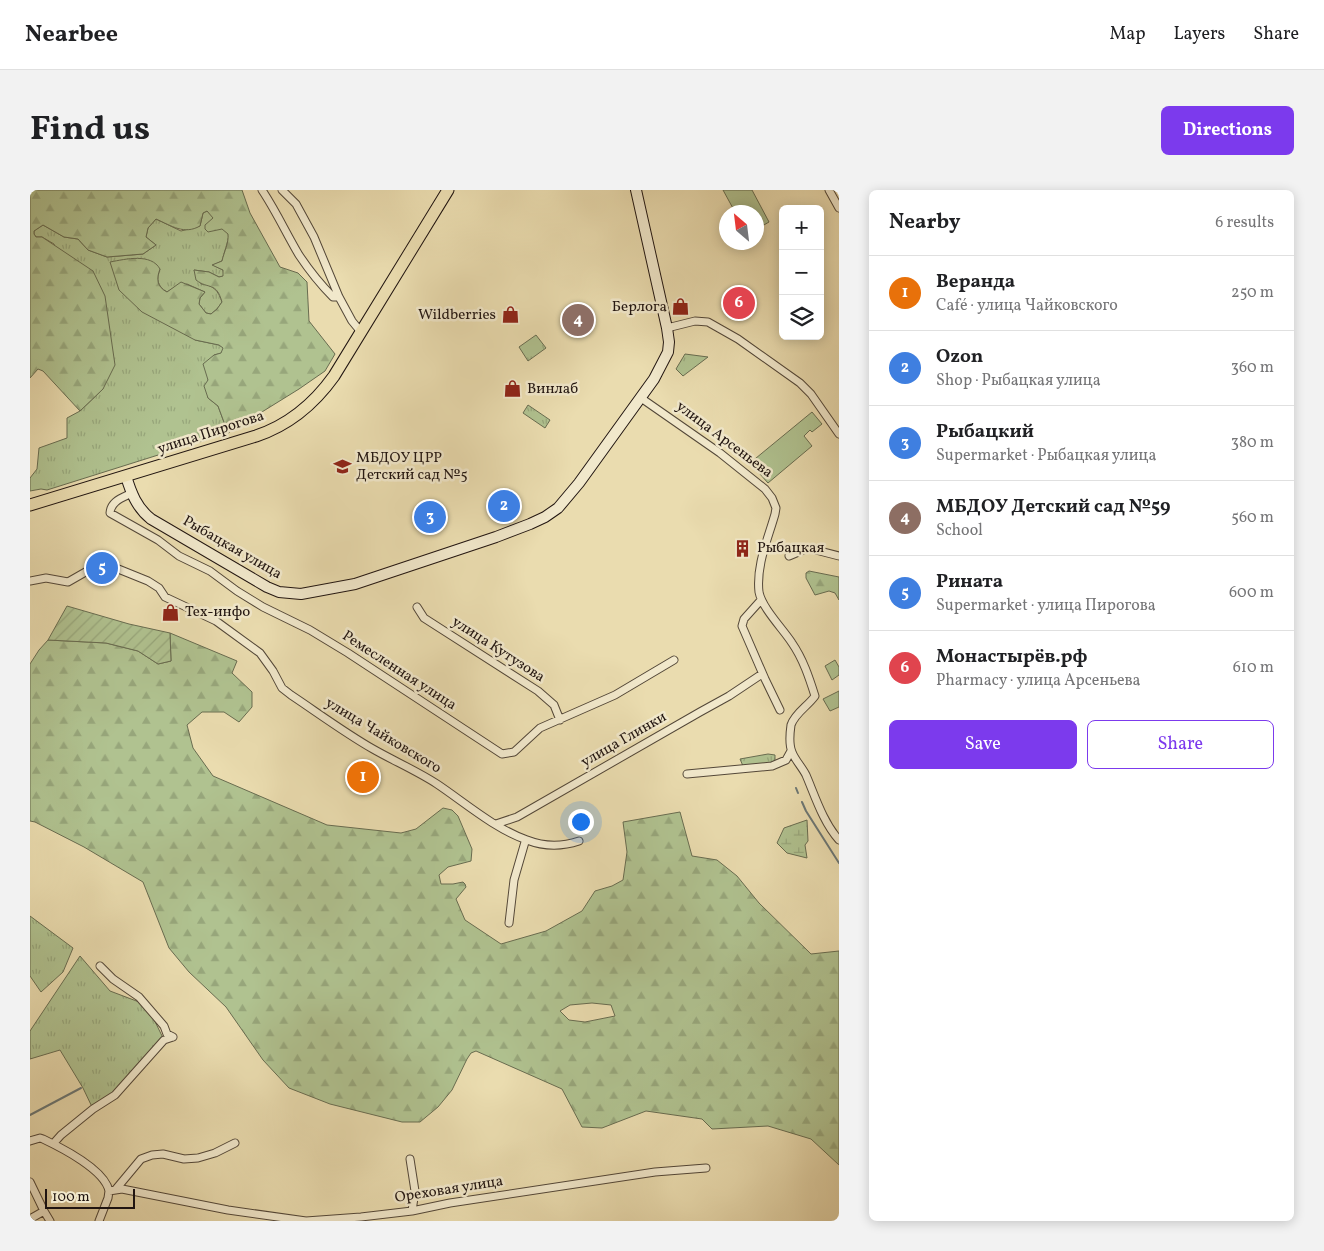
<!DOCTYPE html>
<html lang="en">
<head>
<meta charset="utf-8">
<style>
	:root { --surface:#fff; --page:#f2f2f2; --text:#202124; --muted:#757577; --line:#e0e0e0; --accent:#7c3aed }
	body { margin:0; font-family:Vollkorn,serif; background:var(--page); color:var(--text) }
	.controls { position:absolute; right:15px; top:15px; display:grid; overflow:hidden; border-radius:8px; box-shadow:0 2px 12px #0003 }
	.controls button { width:45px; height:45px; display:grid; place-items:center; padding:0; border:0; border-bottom:1px solid var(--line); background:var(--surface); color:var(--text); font:25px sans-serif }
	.compass { position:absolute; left:689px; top:15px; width:45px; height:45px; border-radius:50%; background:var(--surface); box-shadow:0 2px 12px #0003; rotate:332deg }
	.scale { position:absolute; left:15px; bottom:12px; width:90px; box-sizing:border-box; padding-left:5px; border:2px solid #211511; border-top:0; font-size:14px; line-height:18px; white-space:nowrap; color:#211511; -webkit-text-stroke:4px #f1e8cb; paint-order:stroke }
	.you { position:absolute; left:550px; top:631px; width:18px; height:18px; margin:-12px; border:4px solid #fff; border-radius:50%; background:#1a73e8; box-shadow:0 0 0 8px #1a73e833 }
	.badge { display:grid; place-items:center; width:32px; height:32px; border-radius:50%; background:var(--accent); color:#fff; font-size:16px; font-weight:700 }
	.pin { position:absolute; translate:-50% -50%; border:2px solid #fff; box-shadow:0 1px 5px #0006 }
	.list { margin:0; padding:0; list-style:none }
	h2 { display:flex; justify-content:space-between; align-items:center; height:65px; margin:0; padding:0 20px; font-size:21px }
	h2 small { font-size:16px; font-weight:400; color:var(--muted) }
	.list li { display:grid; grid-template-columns:32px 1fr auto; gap:15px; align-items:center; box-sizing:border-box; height:75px; padding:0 20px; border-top:1px solid var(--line) }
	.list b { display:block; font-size:19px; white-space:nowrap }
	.list p { margin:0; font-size:16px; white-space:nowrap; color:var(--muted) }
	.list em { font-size:16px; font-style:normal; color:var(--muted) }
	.actions { display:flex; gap:10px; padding:15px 20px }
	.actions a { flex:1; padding:11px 0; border:1px solid var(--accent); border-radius:8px; text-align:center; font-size:18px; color:var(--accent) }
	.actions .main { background:var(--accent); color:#fff }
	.icon { flex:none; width:28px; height:28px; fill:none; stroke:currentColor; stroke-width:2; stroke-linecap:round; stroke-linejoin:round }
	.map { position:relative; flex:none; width:809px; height:1031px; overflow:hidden; border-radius:8px }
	header { display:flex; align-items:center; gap:30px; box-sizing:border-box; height:70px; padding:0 25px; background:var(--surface); border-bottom:1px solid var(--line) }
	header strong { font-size:24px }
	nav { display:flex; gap:28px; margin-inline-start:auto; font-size:18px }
	.intro { display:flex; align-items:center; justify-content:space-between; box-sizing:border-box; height:120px; padding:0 30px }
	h1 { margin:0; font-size:35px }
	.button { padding:12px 22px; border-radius:8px; background:var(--accent); color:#fff; font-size:18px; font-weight:700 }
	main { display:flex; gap:30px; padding:0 30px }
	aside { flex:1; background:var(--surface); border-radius:8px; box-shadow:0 2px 12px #0003 }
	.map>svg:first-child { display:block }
</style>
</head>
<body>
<header>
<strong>Nearbee</strong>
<nav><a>Map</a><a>Layers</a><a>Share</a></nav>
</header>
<div class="intro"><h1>Find us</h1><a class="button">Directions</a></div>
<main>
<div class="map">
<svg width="809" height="1031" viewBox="0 0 809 1031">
	<defs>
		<pattern id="grass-tufts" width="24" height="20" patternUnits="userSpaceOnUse" patternTransform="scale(1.25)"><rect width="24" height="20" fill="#b0c290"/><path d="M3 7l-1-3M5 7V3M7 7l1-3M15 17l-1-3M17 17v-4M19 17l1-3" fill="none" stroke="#97a67b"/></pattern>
		<pattern id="forest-firs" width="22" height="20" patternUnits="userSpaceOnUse" patternTransform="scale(1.25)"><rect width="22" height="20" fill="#b0c290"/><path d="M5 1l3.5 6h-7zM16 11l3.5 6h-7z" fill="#97a67b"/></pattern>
		<pattern id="wetland-marsh" width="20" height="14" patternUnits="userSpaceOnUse" patternTransform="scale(1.25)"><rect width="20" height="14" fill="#b0c290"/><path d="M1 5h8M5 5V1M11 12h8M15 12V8" fill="none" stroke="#97a67b"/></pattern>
		<pattern id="garden-furrows" width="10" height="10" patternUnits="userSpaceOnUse" patternTransform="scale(1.25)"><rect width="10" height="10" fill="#b0c290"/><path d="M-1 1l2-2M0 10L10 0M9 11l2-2" fill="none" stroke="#97a67b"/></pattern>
	</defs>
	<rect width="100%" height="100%" fill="#eadcaf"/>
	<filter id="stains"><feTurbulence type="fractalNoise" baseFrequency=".004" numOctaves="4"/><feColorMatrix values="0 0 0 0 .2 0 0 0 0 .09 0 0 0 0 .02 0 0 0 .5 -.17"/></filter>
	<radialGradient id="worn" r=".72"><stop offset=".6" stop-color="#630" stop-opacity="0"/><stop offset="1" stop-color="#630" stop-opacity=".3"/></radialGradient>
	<path fill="url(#grass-tufts)" stroke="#686c50" d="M177 21C186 27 190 38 199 44 198 53 194 62 192 71L183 75 193 80 194 86 189 87 179 82 164 80 171 94C183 95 188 100 192 112L187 119 181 124 176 123 169 114 170 108 175 102 157 94 145 97 137 102C127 96 126 89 130 79L97 69 165 150 189 155 194 158 192 163 184 165 178 190V208L188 216 198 243 17 300 11 299 0 301V288L7 279 9 258 37 248V228L50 221 73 199 24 54 12 47H6L4 44V41L13 35 34 47 48 49 58 60 77 67 113 64 126 55 116 47 118 38 126 29 151 41 170 36 173 23Z
		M506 145 516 158 498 171 489 157Z
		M655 164 678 167 653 186 646 179Z
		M498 215 520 230 515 238 493 223Z
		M805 470 809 477V485L802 490 795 476Z
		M738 564 745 565V573L713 576 710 569Z
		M0 726 43 758 33 782 11 802 0 786Z
		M50 766 80 801 117 815 134 850 85 905 63 919 53 898 30 860 0 869V841Z"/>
	<path fill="url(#forest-firs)" stroke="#686c50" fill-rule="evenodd" d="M0 0H212L220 23 250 77 268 83 277 92 279 131 305 164 295 181 269 199 198 243 188 216 178 208 174 196 178 190 173 174 184 165 191 163 193 158 189 155 165 150 112 122 89 100 80 72C96 69 121 63 130 79 126 89 127 97 137 102L151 92 175 102 170 108 169 114 176 123 181 124 187 119 192 112C186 91 179 100 166 90L164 80 179 82 189 87 193 86V80L182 75 192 71C194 62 199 53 198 44L192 39 178 42 175 39V35L183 28 177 21 173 23 170 36C154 45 142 36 126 29L118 38 116 47 126 55 113 64 77 67 58 60 48 49 34 47 13 35 4 41V44L6 47H12L63 81 75 106 85 175 73 199 50 221 13 181 8 179 0 188Z
		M779 381 809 387V410L805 403 799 401 785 405 776 388V383Z
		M140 443 207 471 202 483 222 502V517L209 532 194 522H172L157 535 163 558 183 586 297 635 371 643 386 639 413 618 422 620 428 626 442 659 441 671 418 677 409 685 411 694H423L433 692 435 694 436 697 426 709 435 730 471 754 516 741 552 721 565 701 582 696 593 690 597 662 593 632 650 622 662 666 687 670 707 686 729 713 781 764 809 761V975L781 949 738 936 682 939 672 929 616 921 572 938 552 937 532 899 446 861 441 863 437 869 422 900 408 917 390 932H372L300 914 259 898 233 870 196 817 159 782 139 758 113 692 54 657 5 632 0 631V474L9 460 18 450 76 453 108 461 128 474 141 471ZM562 813 581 815 585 826 555 832 539 830 530 821 540 815Z"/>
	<path fill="url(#wetland-marsh)" stroke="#686c50" d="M777 630 778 651 775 655 777 668 757 663 747 653 754 638Z"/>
	<path fill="url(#garden-furrows)" stroke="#686c50" d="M37 416 99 434 140 443 141 471 128 474 108 461 76 453 18 450Z"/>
	<path fill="#b0c290" stroke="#686c50" d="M693 0H722L739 32 727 39 726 22H705Z
		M782 222 792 234 782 242 780 240 774 246 782 256 738 293 720 273Z
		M809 501V517L800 521 793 509Z"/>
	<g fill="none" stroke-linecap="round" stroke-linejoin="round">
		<path stroke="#6b7775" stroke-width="2" d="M766 598 768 603
			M772 612 776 621 809 673
			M0 925 51 898"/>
		<defs>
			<path id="minor" d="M232 0C246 21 256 43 269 65 279 80 290 94 303 107H309
				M252 0 266 14 284 47 309 107 322 131 331 142
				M799 0 809 18
				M637 138 665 131 678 132 708 149 770 193 781 204 809 244
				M611 208 690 263 735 299 742 308 746 318 745 324C738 349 726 375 729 402 732 418 753 439 762 453 773 469 779 487 785 506 778 516 765 523 761 535 760 542 759 555 762 562 765 570 772 577 776 585 785 606 793 632 809 650
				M102 303C92 308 81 311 80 323L128 350 149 366 180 381 207 401 233 417 280 440 318 463 472 564 484 562 510 538 585 505 644 470
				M759 366 778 358 809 366
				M71 372 118 391 129 398 135 407 186 431 230 463 243 481 252 498 261 505C288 523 315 543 343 559 364 571 387 581 407 594 434 612 465 639 497 650 515 657 531 657 549 651
				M0 391 16 388 38 392 59 380 66 366
				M731 410 714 429 712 436 735 489 750 520
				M387 417 394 428 508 501 524 515 530 530
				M657 584 742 576 756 570 761 561
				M466 634 487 627 670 522 699 506 732 484
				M479 733 484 690 495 652 494 649
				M70 776 83 789 109 807 134 836 137 844 143 847
				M0 951 10 948 13 949C32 958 75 980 79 1001
				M23 954 31 945 63 919 85 905 134 850 143 847
				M380 969 385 1001 382 1021
				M0 992 14 1021 0 1029
				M86 999 111 969 122 965 133 964 154 969 168 968 185 963 205 953
				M14 1021 20 1031
				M69 1031 78 1008 79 1001 92 999 198 1020 276 1031 331 1027 382 1021 420 1013 625 982 676 978"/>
			<path id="secondary" d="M96 286C101 303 107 318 121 329L237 397 249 402 271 404 325 394 466 347 500 334 515 327 528 318 549 293 624 189 638 162 639 152 637 138 606 0"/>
			<path id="primary" d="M0 315 226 246C259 235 284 214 304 186L418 0"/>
		</defs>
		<use href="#minor" stroke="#534738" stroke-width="9"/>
		<use href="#secondary" stroke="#211511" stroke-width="12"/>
		<use href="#primary" stroke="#211511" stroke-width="13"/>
		<use href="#minor" stroke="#f1e8cb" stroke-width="7"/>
		<use href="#secondary" stroke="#f1e8cb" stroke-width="10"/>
		<use href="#primary" stroke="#eadcaf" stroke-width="11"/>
	</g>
	<defs>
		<symbol id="shop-bare" viewBox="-9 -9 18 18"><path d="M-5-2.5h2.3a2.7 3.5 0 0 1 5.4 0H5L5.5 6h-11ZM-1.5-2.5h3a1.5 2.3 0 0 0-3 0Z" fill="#8f2418" stroke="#f1e8cb" stroke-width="2.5" paint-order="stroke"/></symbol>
		<symbol id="school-bare" viewBox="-9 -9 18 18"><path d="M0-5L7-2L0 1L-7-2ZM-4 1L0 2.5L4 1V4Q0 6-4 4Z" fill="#8f2418" stroke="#f1e8cb" stroke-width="2.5" paint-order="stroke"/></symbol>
		<symbol id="building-bare" viewBox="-9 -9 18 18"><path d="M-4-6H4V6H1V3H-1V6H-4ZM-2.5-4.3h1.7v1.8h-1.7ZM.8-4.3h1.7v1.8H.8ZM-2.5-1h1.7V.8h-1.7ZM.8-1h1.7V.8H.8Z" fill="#8f2418" stroke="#f1e8cb" stroke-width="2.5" paint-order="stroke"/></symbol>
	</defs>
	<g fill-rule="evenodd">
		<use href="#shop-bare" x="638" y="104" width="25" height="25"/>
		<use href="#shop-bare" x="468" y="112" width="25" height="25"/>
		<use href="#shop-bare" x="470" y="186" width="25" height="25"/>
		<use href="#school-bare" x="300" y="264" width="25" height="25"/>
		<use href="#building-bare" x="700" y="346" width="25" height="25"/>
		<use href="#shop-bare" x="128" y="410" width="25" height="25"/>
	</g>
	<g text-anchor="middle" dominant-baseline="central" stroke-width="5" stroke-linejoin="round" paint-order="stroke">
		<g font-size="15" fill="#211511" stroke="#f1e8cb" text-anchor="start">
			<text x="637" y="117" text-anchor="end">Берлога</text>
			<text x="466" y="125" text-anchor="end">Wildberries</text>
			<text x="497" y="199">Винлаб</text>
			<text x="326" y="268">МБДОУ ЦРР<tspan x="326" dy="17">Детский сад №5</tspan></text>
			<text x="727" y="358">Рыбацкая</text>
			<text x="155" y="422">Тех-инфо</text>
		</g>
		<g font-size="15" fill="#211511" stroke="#f1e8cb">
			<text transform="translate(181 243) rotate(-18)">улица Пирогова</text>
			<text transform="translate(694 250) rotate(37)">улица Арсеньева</text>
			<text transform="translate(202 358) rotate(30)">Рыбацкая улица</text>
			<text transform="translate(468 460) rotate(33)">улица Кутузова</text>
			<text transform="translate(369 481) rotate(33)">Ремесленная улица</text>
			<text transform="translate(353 546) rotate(31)">улица Чайковского</text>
			<text transform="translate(594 550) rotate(-30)">улица Глинки</text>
			<text transform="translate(419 1000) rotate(-9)">Ореховая улица</text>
		</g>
	</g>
	<rect width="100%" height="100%" filter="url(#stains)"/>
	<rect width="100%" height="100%" fill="url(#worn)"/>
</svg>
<div class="controls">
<button>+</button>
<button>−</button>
<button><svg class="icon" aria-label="layers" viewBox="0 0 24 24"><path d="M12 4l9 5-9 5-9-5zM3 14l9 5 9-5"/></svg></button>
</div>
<svg class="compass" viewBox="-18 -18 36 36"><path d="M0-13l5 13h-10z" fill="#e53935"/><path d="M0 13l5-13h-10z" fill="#757577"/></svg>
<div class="scale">100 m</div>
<div class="you"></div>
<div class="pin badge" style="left:333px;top:587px;background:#e8710a">1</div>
<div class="pin badge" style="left:474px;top:316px;background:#3f7fe0">2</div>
<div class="pin badge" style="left:400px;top:327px;background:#3f7fe0">3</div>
<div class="pin badge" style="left:548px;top:130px;background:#8d6e63">4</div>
<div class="pin badge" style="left:72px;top:378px;background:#3f7fe0">5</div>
<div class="pin badge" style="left:709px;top:113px;background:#e0444e">6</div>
</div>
<aside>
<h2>Nearby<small>6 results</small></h2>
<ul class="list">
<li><span class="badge" style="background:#e8710a">1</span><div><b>Веранда</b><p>Café · улица Чайковского</p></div><em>250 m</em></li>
<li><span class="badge" style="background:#3f7fe0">2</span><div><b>Ozon</b><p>Shop · Рыбацкая улица</p></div><em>360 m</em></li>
<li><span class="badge" style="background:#3f7fe0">3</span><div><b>Рыбацкий</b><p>Supermarket · Рыбацкая улица</p></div><em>380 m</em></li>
<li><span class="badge" style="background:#8d6e63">4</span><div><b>МБДОУ Детский сад №59</b><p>School</p></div><em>560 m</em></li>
<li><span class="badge" style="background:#3f7fe0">5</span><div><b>Рината</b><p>Supermarket · улица Пирогова</p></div><em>600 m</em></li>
<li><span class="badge" style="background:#e0444e">6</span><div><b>Монастырёв.рф</b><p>Pharmacy · улица Арсеньева</p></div><em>610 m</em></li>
</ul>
<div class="actions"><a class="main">Save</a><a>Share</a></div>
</aside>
</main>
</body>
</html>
